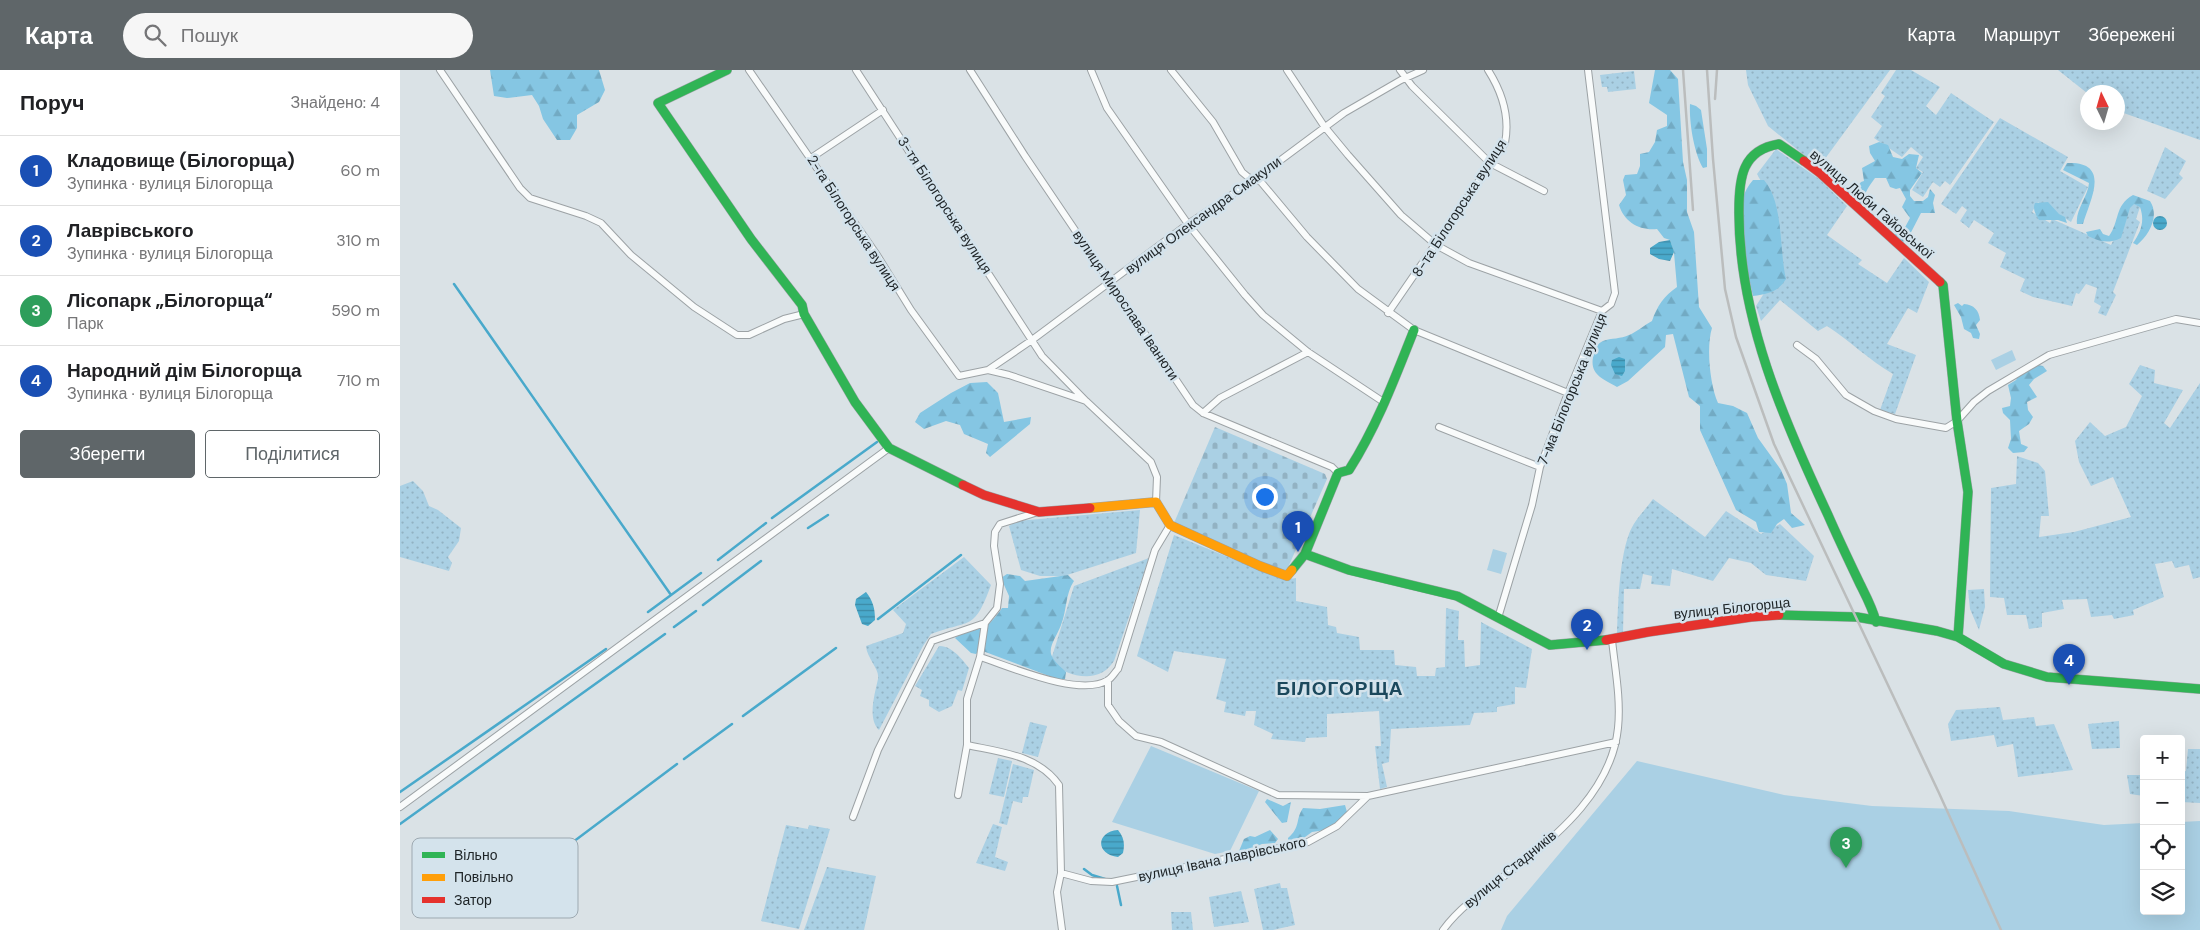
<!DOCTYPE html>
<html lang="uk">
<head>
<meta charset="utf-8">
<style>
	:root { --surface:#fff; --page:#f6f6f6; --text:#202124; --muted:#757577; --line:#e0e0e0; --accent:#5f6669 }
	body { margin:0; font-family:"DM Sans",sans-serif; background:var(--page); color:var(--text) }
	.controls { position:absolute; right:15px; bottom:15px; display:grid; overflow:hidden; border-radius:5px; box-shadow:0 5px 20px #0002 }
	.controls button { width:45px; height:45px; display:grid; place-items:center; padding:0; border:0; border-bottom:1px solid var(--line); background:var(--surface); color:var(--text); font:25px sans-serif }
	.compass { position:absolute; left:1680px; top:15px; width:45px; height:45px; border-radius:50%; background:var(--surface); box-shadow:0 5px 20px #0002; rotate:355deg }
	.you { position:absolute; left:864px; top:426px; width:18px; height:18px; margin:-12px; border:4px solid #fff; border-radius:50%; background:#1a73e8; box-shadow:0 0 0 8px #1a73e833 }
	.badge { display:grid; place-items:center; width:32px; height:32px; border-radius:50%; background:var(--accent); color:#fff; font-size:16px; font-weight:700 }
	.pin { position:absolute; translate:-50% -41px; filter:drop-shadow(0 1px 2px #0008) }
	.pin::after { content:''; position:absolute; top:26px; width:18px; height:15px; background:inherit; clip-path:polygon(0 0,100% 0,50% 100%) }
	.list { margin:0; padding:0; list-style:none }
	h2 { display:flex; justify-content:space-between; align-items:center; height:65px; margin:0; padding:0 20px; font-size:21px }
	h2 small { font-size:16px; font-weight:400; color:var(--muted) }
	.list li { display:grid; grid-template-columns:32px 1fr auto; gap:15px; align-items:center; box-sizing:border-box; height:70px; padding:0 20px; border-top:1px solid var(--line) }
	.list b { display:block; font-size:19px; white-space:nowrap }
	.list p { margin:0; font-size:16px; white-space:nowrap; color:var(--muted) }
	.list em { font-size:16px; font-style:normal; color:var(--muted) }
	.actions { display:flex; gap:10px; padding:15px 20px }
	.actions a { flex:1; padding:11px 0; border:1px solid var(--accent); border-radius:5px; text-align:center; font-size:18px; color:var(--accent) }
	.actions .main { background:var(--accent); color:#fff }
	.icon { flex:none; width:28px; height:28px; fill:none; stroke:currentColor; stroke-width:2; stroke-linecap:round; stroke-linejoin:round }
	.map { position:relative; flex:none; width:1800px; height:860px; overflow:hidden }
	header { display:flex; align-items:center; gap:30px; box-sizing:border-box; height:70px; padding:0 25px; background:var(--accent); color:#fff }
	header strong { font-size:24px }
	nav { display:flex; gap:28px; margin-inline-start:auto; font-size:18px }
	.search { width:350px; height:45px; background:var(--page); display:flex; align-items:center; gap:12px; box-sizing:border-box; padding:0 18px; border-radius:28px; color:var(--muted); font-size:19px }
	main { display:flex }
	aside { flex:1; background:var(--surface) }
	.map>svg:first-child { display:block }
</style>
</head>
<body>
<header>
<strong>Карта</strong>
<div class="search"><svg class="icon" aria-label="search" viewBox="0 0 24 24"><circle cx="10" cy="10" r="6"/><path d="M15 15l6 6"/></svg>Пошук</div>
<nav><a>Карта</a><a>Маршрут</a><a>Збережені</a></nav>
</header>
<main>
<aside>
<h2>Поруч<small>Знайдено: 4</small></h2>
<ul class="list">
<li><span class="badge" style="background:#1a4fb4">1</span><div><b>Кладовище (Білогорща)</b><p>Зупинка · вулиця Білогорща</p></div><em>60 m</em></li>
<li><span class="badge" style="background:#1a4fb4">2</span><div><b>Лаврівського</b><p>Зупинка · вулиця Білогорща</p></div><em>310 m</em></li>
<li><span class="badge" style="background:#2e9e5b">3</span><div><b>Лісопарк „Білогорща“</b><p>Парк</p></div><em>590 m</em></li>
<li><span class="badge" style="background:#1a4fb4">4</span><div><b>Народний дім Білогорща</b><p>Зупинка · вулиця Білогорща</p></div><em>710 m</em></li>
</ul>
<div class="actions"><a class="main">Зберегти</a><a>Поділитися</a></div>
</aside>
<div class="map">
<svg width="1800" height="860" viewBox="0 0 1800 860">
	<defs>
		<pattern id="grass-dots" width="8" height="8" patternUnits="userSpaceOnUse" patternTransform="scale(1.25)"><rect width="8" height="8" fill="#aad0e4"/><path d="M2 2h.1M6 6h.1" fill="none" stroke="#92b2c3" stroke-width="1.8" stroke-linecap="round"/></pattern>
		<pattern id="forest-firs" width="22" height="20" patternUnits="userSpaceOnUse" patternTransform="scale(1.25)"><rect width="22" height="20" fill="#85c6e3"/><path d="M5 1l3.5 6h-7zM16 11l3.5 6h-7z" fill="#72aac3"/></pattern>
		<pattern id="cemetery-stones" width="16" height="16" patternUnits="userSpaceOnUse" patternTransform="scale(1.25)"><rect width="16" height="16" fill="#aad0e4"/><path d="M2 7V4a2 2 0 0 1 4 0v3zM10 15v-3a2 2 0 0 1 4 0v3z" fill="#92b2c3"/></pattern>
		<pattern id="water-rules" width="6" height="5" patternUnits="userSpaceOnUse" patternTransform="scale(1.25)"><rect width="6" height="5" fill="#49a9cb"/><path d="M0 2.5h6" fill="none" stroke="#3c89a5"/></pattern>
	</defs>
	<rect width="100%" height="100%" fill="#dae2e6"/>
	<path fill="url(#grass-dots)" d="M1346 0H1490L1419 97 1368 56 1348 15Z
		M1496 0H1511L1540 17 1526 36 1536 45 1551 23 1594 52 1550 115 1545 111 1540 117 1533 112 1523 127 1512 120 1523 102 1516 98 1523 87 1511 77 1502 87 1474 68 1482 56 1471 47 1485 26 1481 23Z
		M1658 0H1800V70L1718 41V22L1687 23Z
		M1234 1 1236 19 1208 22 1207 17H1202L1200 5Z
		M1600 48 1668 87 1660 101 1688 117 1671 152 1638 132 1632 142 1650 153 1652 149 1711 175 1732 131 1741 134 1736 149 1740 152 1713 222 1716 225 1706 246 1698 243 1701 236 1694 232 1697 218 1686 214 1679 224 1676 223 1672 236 1633 227 1620 221 1625 209 1600 197 1606 183 1588 173 1594 163 1574 150 1569 158 1560 151 1567 140 1562 136 1556 144 1541 134Z
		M1765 77 1786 91 1779 104 1783 108 1765 129 1747 121Z
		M1376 79 1419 109 1447 136 1427 165 1462 190 1458 194 1487 213 1504 188 1529 212 1517 243 1508 238 1487 274 1516 285 1495 344 1480 340 1493 304C1469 290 1450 271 1427 256L1418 261 1380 230 1361 251 1356 236 1378 201V171L1376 139 1357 104Z
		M1740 295 1755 300 1754 313 1783 320 1764 353 1770 358 1800 313V507L1793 509 1789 495 1775 498 1772 491 1755 494 1764 527 1733 540 1734 545 1714 549 1712 545 1691 547 1687 529 1662 530 1664 539 1642 543V557L1629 559 1626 545H1607L1604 528 1590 527 1591 418 1616 414 1617 386 1638 393 1645 401 1649 446H1641L1639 467 1674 462 1731 447 1713 407 1691 416 1679 392 1675 371 1690 352 1705 366 1726 357 1742 326 1729 314Z
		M13 411 23 421 29 436 38 440 61 458 59 471 48 487 52 493 49 501 0 487V416Z
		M1253 429 1305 467 1326 441 1361 464 1380 454 1414 486 1406 511 1366 505 1351 493 1329 488 1313 511 1272 499 1270 516 1251 514 1252 506 1243 504 1240 519H1224L1223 564H1217C1218 535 1219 491 1229 464 1233 452 1245 440 1253 429Z
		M740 440 736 483 664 506H640L621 500 609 456 617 451Z
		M774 465 884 510 896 508V531L927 537 928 555 936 557 937 563 959 567 960 580H994L995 595 1016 597 1017 606H1035L1036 598 1045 597 1046 538 1059 541 1058 570H1064L1065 597 1080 595 1081 552 1132 579 1126 618 1115 617V634L1097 637V642L1074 643 1070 655 991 659 989 692 982 694 987 717 980 719 975 676H981L979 641 927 644V667L906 668 905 672 871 669 873 664 854 655 856 641H846L845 646 824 642 826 632 816 629 826 589 774 581 768 602 737 586Z
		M564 487 591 515C574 561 572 549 531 564L523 576 479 660C467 649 475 623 478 609 480 599 467 589 466 576L503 563 506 554 493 540Z
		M749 488 714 591C711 595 707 600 703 602 685 612 665 603 650 593L674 516Z
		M1584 519 1585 537 1579 560 1570 539 1568 520Z
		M539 576C551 575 563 590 569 598L562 621 558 620 552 636 539 642 529 636V630L520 626 522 620 515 616Z
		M1600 637 1603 650 1634 647 1636 656 1654 654 1673 700 1618 707 1613 674 1597 677 1594 665 1551 671 1548 654 1556 640Z
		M1719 651 1720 678 1692 679 1688 654Z
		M630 652 647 656 638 687 622 683Z
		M1788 679H1800V733L1781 732V702L1786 701Z
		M598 688 612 691 604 727 589 724Z
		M613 694 634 700 628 727H623L622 733 613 731 607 755 599 753Z
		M1727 705H1744V726L1730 724Z
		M593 754 602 757 595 787 608 792 605 801 576 793Z
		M386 755 408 759 409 755 430 759 399 859 361 851Z
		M427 797 476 806 464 860H404Z
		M880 813 881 818H887L895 855 873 860H863L854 819Z
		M841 821 849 852 814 857 809 827Z
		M771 842H791L793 860H772Z"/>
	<path fill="url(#forest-firs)" d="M90 0H199L205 20 199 32 177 45V58L170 70H157L143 49 139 36 132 25 107 28 94 26Z
		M1255 0H1270L1278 9 1283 92 1287 110V142L1294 162 1299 237 1312 258C1306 277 1310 315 1318 333L1333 336 1347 343 1358 368 1381 400 1387 414 1391 443 1405 455 1392 458 1384 449 1377 454 1371 463 1359 462 1356 452 1336 440 1300 360V336L1289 327 1273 264 1266 265 1265 277 1228 311 1217 317C1201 308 1188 304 1194 283 1195 278 1198 273 1203 271 1211 268 1221 269 1229 265 1237 262 1244 255 1252 251 1257 236 1264 226 1277 217L1274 183 1270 170 1264 168 1257 159C1240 161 1224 152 1219 135L1226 125 1223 110 1225 105 1237 104 1240 96V84L1249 82 1255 72 1257 60 1267 56V45L1249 33Z
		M1290 34 1296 36 1301 40 1307 79V97L1303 98C1294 83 1289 52 1290 34Z
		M1479 72 1488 75 1493 87 1502 89 1509 84 1519 85 1516 98 1522 103 1510 120V126L1514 131H1523L1528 127 1530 119 1535 125 1533 133 1535 143H1521L1506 172 1499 171 1491 165 1503 161 1510 148 1502 137 1506 129 1500 118 1496 119 1490 117 1486 108H1475C1467 119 1460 128 1467 141L1441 121 1436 108 1441 106 1443 113 1449 119 1458 116 1461 112 1464 111 1462 98 1475 91 1470 83 1469 76Z
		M1667 93C1713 91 1689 132 1683 154H1677C1675 140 1688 127 1689 113L1663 100Z
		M1353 110H1364C1384 133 1379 180 1386 209 1378 222 1368 224 1353 226 1346 191 1326 141 1353 110Z
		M1733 125 1750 131C1760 146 1749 165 1737 175L1733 173C1741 162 1745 151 1740 137L1734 134 1730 138 1721 168C1708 174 1700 172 1688 166L1686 162 1700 159 1703 164 1709 166C1720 151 1714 136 1733 125Z
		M1648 132 1659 144 1665 147 1667 153 1658 150H1639C1636 145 1632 139 1635 133Z
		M1558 233 1562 236 1564 234C1574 235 1579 240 1580 250L1576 255 1580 264 1579 269 1573 268 1571 263 1564 259 1561 247 1554 235Z
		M1637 295 1643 296 1647 301 1634 309 1629 315 1637 327 1627 332 1628 340 1633 347 1629 354 1619 361 1621 374 1628 377 1624 382 1613 383 1608 378 1611 369 1610 350 1603 343 1602 338 1610 336 1611 328 1608 315 1616 310 1620 303Z
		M587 312 598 323 604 352 631 347 630 354 590 387 586 383 588 374 564 364 560 355 546 351 524 359 515 352 520 343 551 323 570 313Z
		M607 504 620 506 625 511 668 505 674 511C665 524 667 541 661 555 658 564 649 575 651 584 653 591 661 597 666 602L665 609H657L580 580 576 584 571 583 555 568C562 562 573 561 582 558 590 555 597 545 602 538H608L609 526 601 508Z
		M867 729 883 736 891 732 887 752 882 753 865 732Z
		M945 735 947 742 942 748 925 760 912 762 901 770 888 772V768C901 757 895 750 903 738L920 739Z
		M870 760 878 769 875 773 862 774 848 780 839 781 844 769 850 766 855 767Z"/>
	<path fill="url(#cemetery-stones)" d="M815 357 925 404 927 409 886 502 859 492 774 453Z"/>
	<path fill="#aad0e4" d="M1612 280 1616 290 1596 300 1591 290Z
		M1093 479 1107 483 1101 504 1087 500Z
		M751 676 859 721 830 781 815 784 712 752Z
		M1237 691 1384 725 1472 736 1609 741 1704 755 1744 753V841H1781V752L1800 751V860H1101L1107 846Z"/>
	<path fill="url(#water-rules)" d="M1753 153a7 7 0 1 1 14 0a7 7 0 1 1-14 0Z
		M1270 170 1274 182 1270 191 1259 189 1250 184V178L1259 172Z
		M1219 287 1225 289V301L1222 306 1215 304 1211 295 1212 290Z
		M466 522C473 531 475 538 475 550L468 556 462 554 455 535 456 529Z
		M718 760C724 767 725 774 723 783L718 787C696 785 695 762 718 760Z"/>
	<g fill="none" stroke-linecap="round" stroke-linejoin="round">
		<path stroke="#49a9cb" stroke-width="2.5" d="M54 214 271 525
			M372 448 477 372
			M408 458 428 445
			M318 490 366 453
			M303 535 361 491
			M248 542 301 503
			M478 549 561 485
			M274 557 296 541
			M343 646 436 578
			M284 689 332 654
			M0 722 206 579
			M0 754 265 564
			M684 799 692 805 705 809
			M717 816 721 835
			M97 829 277 694"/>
		<defs>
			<path id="street" d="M40 0 120 118 130 128 186 146 201 153 231 185 294 237 337 265H349L384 249 404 244
				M349 0 477 185 511 240 559 306 588 300 632 270 788 154 854 110 944 43 1001 10 1023 0
				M456 0 642 286 686 331
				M570 0 625 86 793 335 803 343 932 397 938 403
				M691 0 707 38 788 154 845 225 863 245 908 282 985 333
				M771 0 813 52 842 102 848 107 861 112 907 167 958 219 1014 260 1168 323
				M887 0 924 56 948 85 1001 145 1036 175 1069 193 1202 241
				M1000 0 1012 16 1090 93 1144 121
				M411 88 483 40
				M988 243 1105 73C1110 47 1102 22 1088 0
				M1397 275 1416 289 1446 325 1474 341 1496 349 1546 358 1557 351 1574 332 1588 321 1649 285 1776 249 1800 253
				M588 300 609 305 686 331 751 392 757 407 756 432
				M803 343 820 328 908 282
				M1039 357 1140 397
				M638 442 600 454 595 462 594 476 600 514 597 538 585 553 580 587 567 629V675C600 682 638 685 659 715L661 803 657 822 662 860
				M1098 548 1132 435 1140 397 1168 323 1202 241 1211 234 1215 223 1188 0
				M580 587C609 596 680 628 708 610 712 608 715 602 718 599L755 480 770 455
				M708 610V635L719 651 736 666 761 672 878 725 968 726
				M558 725 567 675
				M0 737 489 378
				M453 747 478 680 532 571 585 553
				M661 803 691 811 712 812 908 772 937 756 968 726 1216 672
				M1043 860C1062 834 1090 817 1115 798 1160 764 1212 718 1218 658 1221 629 1215 599 1212 570"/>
			<path id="fast" d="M327 0 258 33 351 169 402 235 404 244 455 332 489 378 563 415
				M1404 91 1379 74C1342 80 1339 108 1339 140 1338 246 1384 351 1428 445 1438 468 1449 491 1460 514 1466 526 1473 539 1476 552
				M1540 212 1543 215 1557 351 1568 422 1558 567
				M905 484 949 500 1057 526 1150 575 1206 570
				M892 500 905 484 938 403 949 400C977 356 995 308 1014 260
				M1379 545 1457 547 1537 561 1558 567 1604 594 1647 607 1800 619"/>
			<path id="slow" d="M690 438 756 432 770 455 860 496 887 506 892 500"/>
			<path id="jam" d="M1404 91 1420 103 1540 212
				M563 415 584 425 639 442 690 438
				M1206 570 1248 562 1351 547 1379 545"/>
		</defs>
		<use href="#street" stroke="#9ca2a5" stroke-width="8"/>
		<use href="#fast" stroke="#9ca2a5" stroke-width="10"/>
		<use href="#slow" stroke="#9ca2a5" stroke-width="10"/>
		<use href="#jam" stroke="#9ca2a5" stroke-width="10"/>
		<use href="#street" stroke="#f9fbfb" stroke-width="6"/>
		<use href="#fast" stroke="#30b455" stroke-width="9"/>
		<use href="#slow" stroke="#ff9f0a" stroke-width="9"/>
		<use href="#jam" stroke="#e5322d" stroke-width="9"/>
		<path stroke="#bbbdbd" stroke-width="2.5" d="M1283 0 1293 140
			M1307 0 1313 89 1325 219 1336 267 1374 374 1539 723 1601 860
			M1315 29 1317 0"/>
	</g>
	<g text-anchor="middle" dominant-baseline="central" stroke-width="5" stroke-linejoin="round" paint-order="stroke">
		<g font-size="14" fill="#1d2326" stroke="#d4e3ec">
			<text transform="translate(1472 134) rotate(41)">вулиця Люби Гайовської</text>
			<text transform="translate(545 135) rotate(57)">3-тя Білогорська вулиця</text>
			<text transform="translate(1059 138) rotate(-57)">8-та Білогорська вулиця</text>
			<text transform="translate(803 145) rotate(-36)">вулиця Олександра Смакули</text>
			<text transform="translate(454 153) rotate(57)">2-га Білогорська вулиця</text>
			<text transform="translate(726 235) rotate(56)">вулиця Мирослава Іванюти</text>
			<text transform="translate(1172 319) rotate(-68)">7-ма Білогорська вулиця</text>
			<text transform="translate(1332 538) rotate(-6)">вулиця Білогорща</text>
			<text transform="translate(822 789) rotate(-12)">вулиця Івана Лаврівського</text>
			<text transform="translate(1110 799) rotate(-39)">вулиця Стадників</text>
		</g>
		<g font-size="19" font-weight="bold" letter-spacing="1" fill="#1b485c" stroke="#d4e3ec">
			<text x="940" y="618">БІЛОГОРЩА</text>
		</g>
	</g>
	<rect x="12" y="768" width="166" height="80" rx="8" fill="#d4e3ec" stroke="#9da9b1" stroke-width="1"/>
	<rect x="22" y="782" width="23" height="6" fill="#30b455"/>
	<rect x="22" y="804" width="23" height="7" fill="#ff9f0a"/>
	<rect x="22" y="827" width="23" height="6" fill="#e5322d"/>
	<g font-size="14" fill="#1d2326">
		<text x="54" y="790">Вільно</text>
		<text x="54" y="812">Повільно</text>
		<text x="54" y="835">Затор</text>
	</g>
</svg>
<div class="controls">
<button>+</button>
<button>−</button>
<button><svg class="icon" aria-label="locate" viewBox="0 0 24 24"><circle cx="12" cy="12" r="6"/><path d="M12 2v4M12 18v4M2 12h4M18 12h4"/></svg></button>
<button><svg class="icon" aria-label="layers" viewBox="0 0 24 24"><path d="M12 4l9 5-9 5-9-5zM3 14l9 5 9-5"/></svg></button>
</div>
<svg class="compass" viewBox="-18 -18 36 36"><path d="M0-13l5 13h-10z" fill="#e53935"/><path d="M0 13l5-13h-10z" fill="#757577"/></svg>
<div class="you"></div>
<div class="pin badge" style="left:898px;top:482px;background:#1a4fb4">1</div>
<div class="pin badge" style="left:1187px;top:580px;background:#1a4fb4">2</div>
<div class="pin badge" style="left:1446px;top:798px;background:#2e9e5b">3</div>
<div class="pin badge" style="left:1669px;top:615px;background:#1a4fb4">4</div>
</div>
</main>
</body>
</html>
